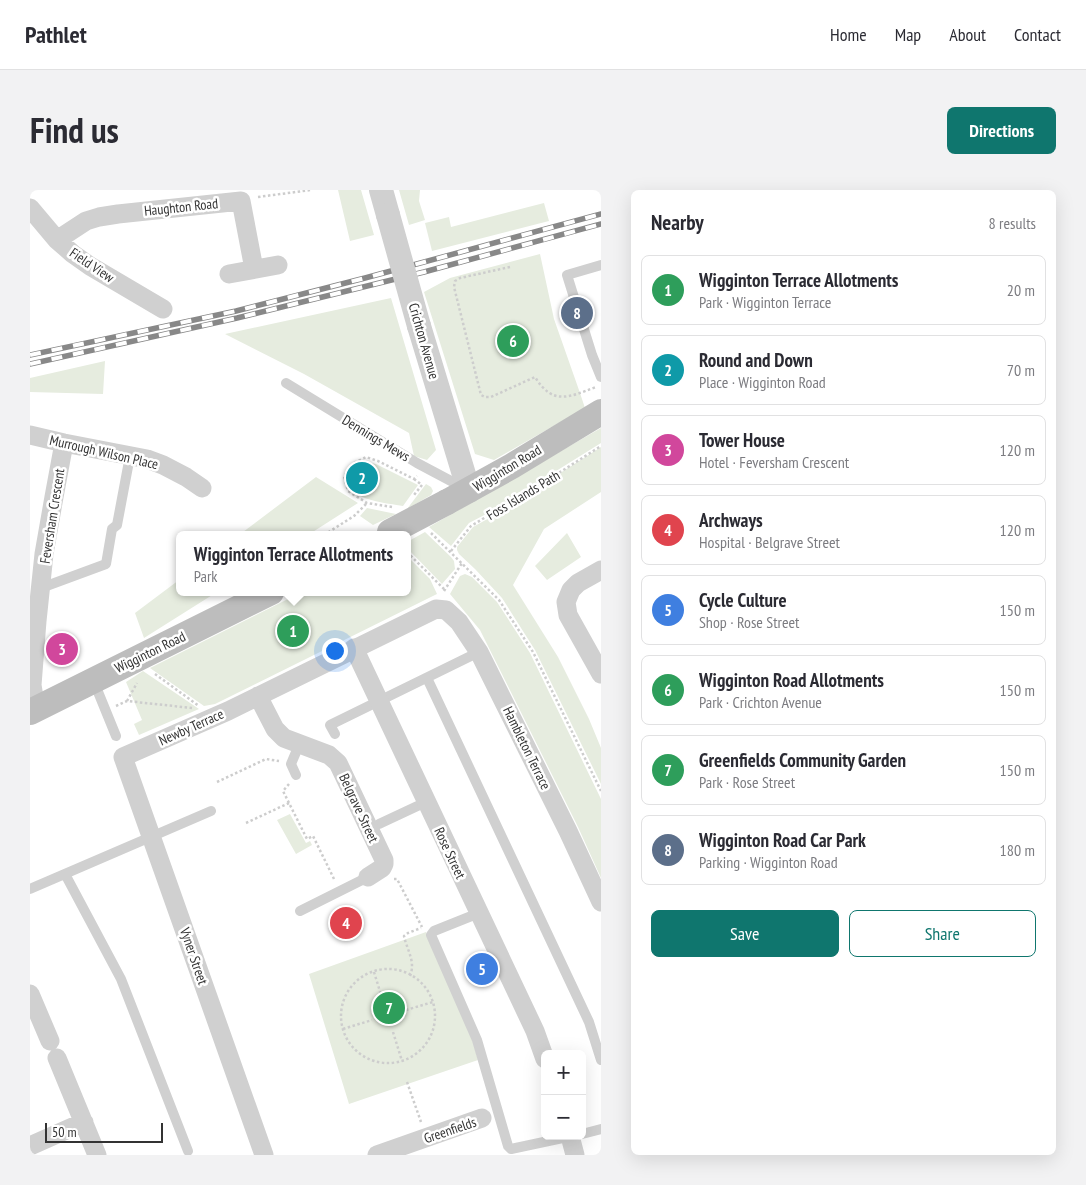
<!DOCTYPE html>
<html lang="en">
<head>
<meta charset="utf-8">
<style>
	:root { --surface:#fff; --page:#f2f2f3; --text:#2b2b33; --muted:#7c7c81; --line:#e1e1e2; --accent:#0f766e }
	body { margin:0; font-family:"PT Sans Narrow",sans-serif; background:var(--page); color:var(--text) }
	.controls { position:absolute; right:15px; bottom:15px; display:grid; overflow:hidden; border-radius:8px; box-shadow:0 5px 20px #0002 }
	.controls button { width:45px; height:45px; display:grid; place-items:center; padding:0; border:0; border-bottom:1px solid var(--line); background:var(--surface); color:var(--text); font:25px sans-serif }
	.scale { position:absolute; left:15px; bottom:12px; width:118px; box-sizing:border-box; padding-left:5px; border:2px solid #333; border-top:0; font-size:14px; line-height:18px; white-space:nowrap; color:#333; -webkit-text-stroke:4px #fff; paint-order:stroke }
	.you { position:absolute; left:304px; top:460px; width:18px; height:18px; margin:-12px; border:4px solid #fff; border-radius:50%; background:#1a73e8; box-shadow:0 0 0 8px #1a73e833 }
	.badge { display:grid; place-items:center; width:32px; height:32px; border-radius:50%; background:var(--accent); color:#fff; font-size:16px; font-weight:700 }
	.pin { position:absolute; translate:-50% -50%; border:2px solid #fff; box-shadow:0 1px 5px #0006 }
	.popup { position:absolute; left:146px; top:341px; width:235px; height:65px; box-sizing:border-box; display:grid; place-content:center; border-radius:8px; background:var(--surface); filter:drop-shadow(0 1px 4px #0005); font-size:16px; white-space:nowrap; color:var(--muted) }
	.popup b { font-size:19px; color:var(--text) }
	.popup::after { content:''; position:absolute; left:50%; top:100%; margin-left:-10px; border:10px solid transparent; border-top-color:var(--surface) }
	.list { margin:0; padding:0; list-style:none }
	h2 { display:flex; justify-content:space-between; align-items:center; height:65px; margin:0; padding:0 20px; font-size:21px }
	h2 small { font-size:16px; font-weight:400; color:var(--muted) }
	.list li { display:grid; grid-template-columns:32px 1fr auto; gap:15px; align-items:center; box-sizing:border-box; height:70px; margin:0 10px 10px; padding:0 10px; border:1px solid var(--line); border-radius:8px }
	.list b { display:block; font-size:19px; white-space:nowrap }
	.list p { margin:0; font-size:16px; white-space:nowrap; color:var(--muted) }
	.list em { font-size:16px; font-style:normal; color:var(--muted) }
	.actions { display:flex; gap:10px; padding:15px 20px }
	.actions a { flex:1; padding:11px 0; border:1px solid var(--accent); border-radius:8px; text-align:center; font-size:18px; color:var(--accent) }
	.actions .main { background:var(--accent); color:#fff }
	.map { position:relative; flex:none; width:571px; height:965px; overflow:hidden; border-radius:8px }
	header { display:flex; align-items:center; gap:30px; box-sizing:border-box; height:70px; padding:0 25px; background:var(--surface); border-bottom:1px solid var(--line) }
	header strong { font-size:24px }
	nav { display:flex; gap:28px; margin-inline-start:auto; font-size:18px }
	.intro { display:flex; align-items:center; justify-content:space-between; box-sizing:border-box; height:120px; padding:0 30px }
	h1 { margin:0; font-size:35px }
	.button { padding:12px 22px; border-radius:8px; background:var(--accent); color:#fff; font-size:18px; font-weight:700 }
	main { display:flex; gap:30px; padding:0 30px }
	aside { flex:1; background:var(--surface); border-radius:8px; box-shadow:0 5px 20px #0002 }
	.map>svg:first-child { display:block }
</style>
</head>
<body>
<header>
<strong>Pathlet</strong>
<nav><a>Home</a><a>Map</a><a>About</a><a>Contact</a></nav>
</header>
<div class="intro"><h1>Find us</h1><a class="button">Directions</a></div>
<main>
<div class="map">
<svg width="571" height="965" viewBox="0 0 571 965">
	<rect width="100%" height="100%" fill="#fff"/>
	<path fill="#e6ecdf" d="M308 0H331L344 45 320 51Z
		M369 0H390L389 11 395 30 379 35Z
		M514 13 519 31 402 61 395 33 419 27 421 37Z
		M510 64 524 129 550 203 555 218 464 270 445 264 394 102 420 88Z
		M361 108 406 260 397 270 384 266 379 243 274 184 195 144Z
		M75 171 73 204 0 202V188Z
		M571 238V253L462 321 439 333 421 356 399 337Z
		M571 257V302L514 339 483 395 528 467 559 529 571 558V594L505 460 472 408 445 379 429 364 427 360V357L443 337 461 327Z
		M336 272 346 274 388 295 373 316C358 313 314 311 319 286 321 277 327 274 336 272Z
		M286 287 328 313 278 345H209Z
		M396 294 401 297 403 301 401 305 377 319Z
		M337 318 366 324 343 335 330 326Z
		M395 342 421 367 424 371 425 379 412 394 377 358V352Z
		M537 343 551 367 517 390 505 376Z
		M377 366 400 389 407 404 185 514 174 516 120 478 272 402H377Z
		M435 384 442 387 467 412 500 463 571 609V688L548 637 450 440 420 404 430 386Z
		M149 390V402H187L114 448 105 423Z
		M113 481 169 519 109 545 104 534 112 530 96 492Z
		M260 624 276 653 280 651 282 655 266 664 247 630Z
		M396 742 443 852 448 870 319 914 279 784Z"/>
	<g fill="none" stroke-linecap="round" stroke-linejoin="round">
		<path stroke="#cdcdcd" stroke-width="2.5" stroke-dasharray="2.5 2.5" stroke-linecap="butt" d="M228 7 281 0
			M480 77 430 88 425 91 424 97 451 205 455 207H461L505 187C523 216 539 207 566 197
			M384 289 392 295 384 305
			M362 317 337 313 318 301 314 286 324 273 336 267 348 271 384 289 387 286
			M401 343 469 410 503 462 571 601
			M294 345 324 326 337 313
			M421 361 441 336 535 279 571 256
			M377 362 415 400
			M414 401 432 373
			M125 484 169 516
			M97 511 107 493
			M86 516 97 511 162 518
			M187 592 236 569 249 571
			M259 594 253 601 277 649 283 646 304 689
			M216 633 259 613
			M364 689H367L392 737
			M311 826a47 47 0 1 1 94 0a47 47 0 1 1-94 0Z
			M344 782 352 808
			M380 786C386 772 377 760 374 746L378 743 391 738
			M376 820 403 812
			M313 839 342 830
			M363 842 372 871
			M377 892 391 932"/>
		<path stroke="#d0d0d0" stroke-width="10" d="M571 75 537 85 562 165 571 187
			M256 193 387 273 436 299
			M11 398 76 374 82 339 87 335 100 266
			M397 488 559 832 571 870
			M64 492 86 546
			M305 544 300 535 449 462
			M266 585 261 574 269 555
			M349 634 396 612
			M35 684 91 789 158 961
			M0 699 181 621
			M270 721 338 687
			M449 723 404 741 401 745 447 850 478 956 481 959 542 946
			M552 944 571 939"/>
		<path stroke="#d0d0d0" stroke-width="19" d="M0 18 27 50 43 64 60 76 133 119
			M27 50 56 31 69 27 88 24 211 11 224 79
			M199 84 248 75
			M0 245 34 253 117 269 133 275 156 287 172 298
			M571 380 548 393 541 400 536 412 538 425 571 484
			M324 458 505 841 515 869
			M228 506 245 539 254 548 299 565 308 573 354 670V674L352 678 338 687
			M9 517 4 507 2 495 7 431 14 364 24 307 34 253
			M0 804 20 851
			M27 868 67 965
			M540 946 545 965
			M0 956 54 932
			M234 965 93 567 198 521 406 419 416 420 429 432 449 462 538 641 571 712
			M347 965 452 928"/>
		<path stroke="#d0d0d0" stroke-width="24" d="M351 0 358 25
			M389 136 439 301"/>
		<path stroke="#bdbdbd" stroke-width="26" d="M417 312 482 276 571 222
			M0 522 241 402"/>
		<defs>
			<path id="rail" d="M0 165 206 121 335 88 571 24
				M0 174 207 128 394 82 571 34"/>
		</defs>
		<use href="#rail" stroke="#888" stroke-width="5.5"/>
		<use href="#rail" stroke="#fff" stroke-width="4" stroke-dasharray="11" stroke-linecap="butt"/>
		<path stroke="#d0d0d0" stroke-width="24" d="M358 25 389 136"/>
		<path stroke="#bdbdbd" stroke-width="26" d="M360 342 417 312"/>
	</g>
	<g text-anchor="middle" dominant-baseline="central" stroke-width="5" stroke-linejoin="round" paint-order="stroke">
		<g font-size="14" fill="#333" stroke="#fff">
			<text transform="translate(151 17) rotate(-6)">Haughton Road</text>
			<text transform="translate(62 75) rotate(34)">Field View</text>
			<text transform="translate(394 151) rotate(74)">Crichton Avenue</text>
			<text transform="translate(346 248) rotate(31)">Dennings Mews</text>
			<text transform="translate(74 262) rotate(13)">Murrough Wilson Place</text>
			<text transform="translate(477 278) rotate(-31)">Wigginton Road</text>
			<text transform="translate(493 305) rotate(-31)">Foss Islands Path</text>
			<text transform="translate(22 326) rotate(-81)">Feversham Crescent</text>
			<text transform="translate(120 462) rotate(-26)">Wigginton Road</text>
			<text transform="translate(161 537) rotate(-24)">Newby Terrace</text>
			<text transform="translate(497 558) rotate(64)">Hambleton Terrace</text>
			<text transform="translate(329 618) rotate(65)">Belgrave Street</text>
			<text transform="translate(420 663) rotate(65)">Rose Street</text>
			<text transform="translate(164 766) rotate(71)">Vyner Street</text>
			<text transform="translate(420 940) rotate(-19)">Greenfields</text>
		</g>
	</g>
</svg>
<div class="controls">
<button>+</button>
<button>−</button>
</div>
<div class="scale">50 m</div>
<div class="you"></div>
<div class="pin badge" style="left:263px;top:441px;background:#2e9e5b">1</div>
<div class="popup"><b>Wigginton Terrace Allotments</b>Park</div>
<div class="pin badge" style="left:332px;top:288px;background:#0f9aa8">2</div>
<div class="pin badge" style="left:32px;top:459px;background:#d1479c">3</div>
<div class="pin badge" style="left:316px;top:733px;background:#e0444e">4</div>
<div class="pin badge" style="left:452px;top:779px;background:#3f7fe0">5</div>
<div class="pin badge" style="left:483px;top:151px;background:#2e9e5b">6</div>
<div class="pin badge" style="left:359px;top:818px;background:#2e9e5b">7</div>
<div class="pin badge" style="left:547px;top:123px;background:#5c6f8a">8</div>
</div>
<aside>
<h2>Nearby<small>8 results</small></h2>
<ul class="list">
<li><span class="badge" style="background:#2e9e5b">1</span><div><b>Wigginton Terrace Allotments</b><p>Park · Wigginton Terrace</p></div><em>20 m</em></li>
<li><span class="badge" style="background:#0f9aa8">2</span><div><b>Round and Down</b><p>Place · Wigginton Road</p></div><em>70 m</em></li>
<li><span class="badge" style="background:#d1479c">3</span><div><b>Tower House</b><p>Hotel · Feversham Crescent</p></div><em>120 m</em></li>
<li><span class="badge" style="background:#e0444e">4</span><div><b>Archways</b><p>Hospital · Belgrave Street</p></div><em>120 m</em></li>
<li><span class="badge" style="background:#3f7fe0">5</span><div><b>Cycle Culture</b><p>Shop · Rose Street</p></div><em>150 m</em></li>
<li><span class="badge" style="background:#2e9e5b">6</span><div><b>Wigginton Road Allotments</b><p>Park · Crichton Avenue</p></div><em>150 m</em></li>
<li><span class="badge" style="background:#2e9e5b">7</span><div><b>Greenfields Community Garden</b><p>Park · Rose Street</p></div><em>150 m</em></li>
<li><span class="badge" style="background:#5c6f8a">8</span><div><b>Wigginton Road Car Park</b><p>Parking · Wigginton Road</p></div><em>180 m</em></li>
</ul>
<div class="actions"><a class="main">Save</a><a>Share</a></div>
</aside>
</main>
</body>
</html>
